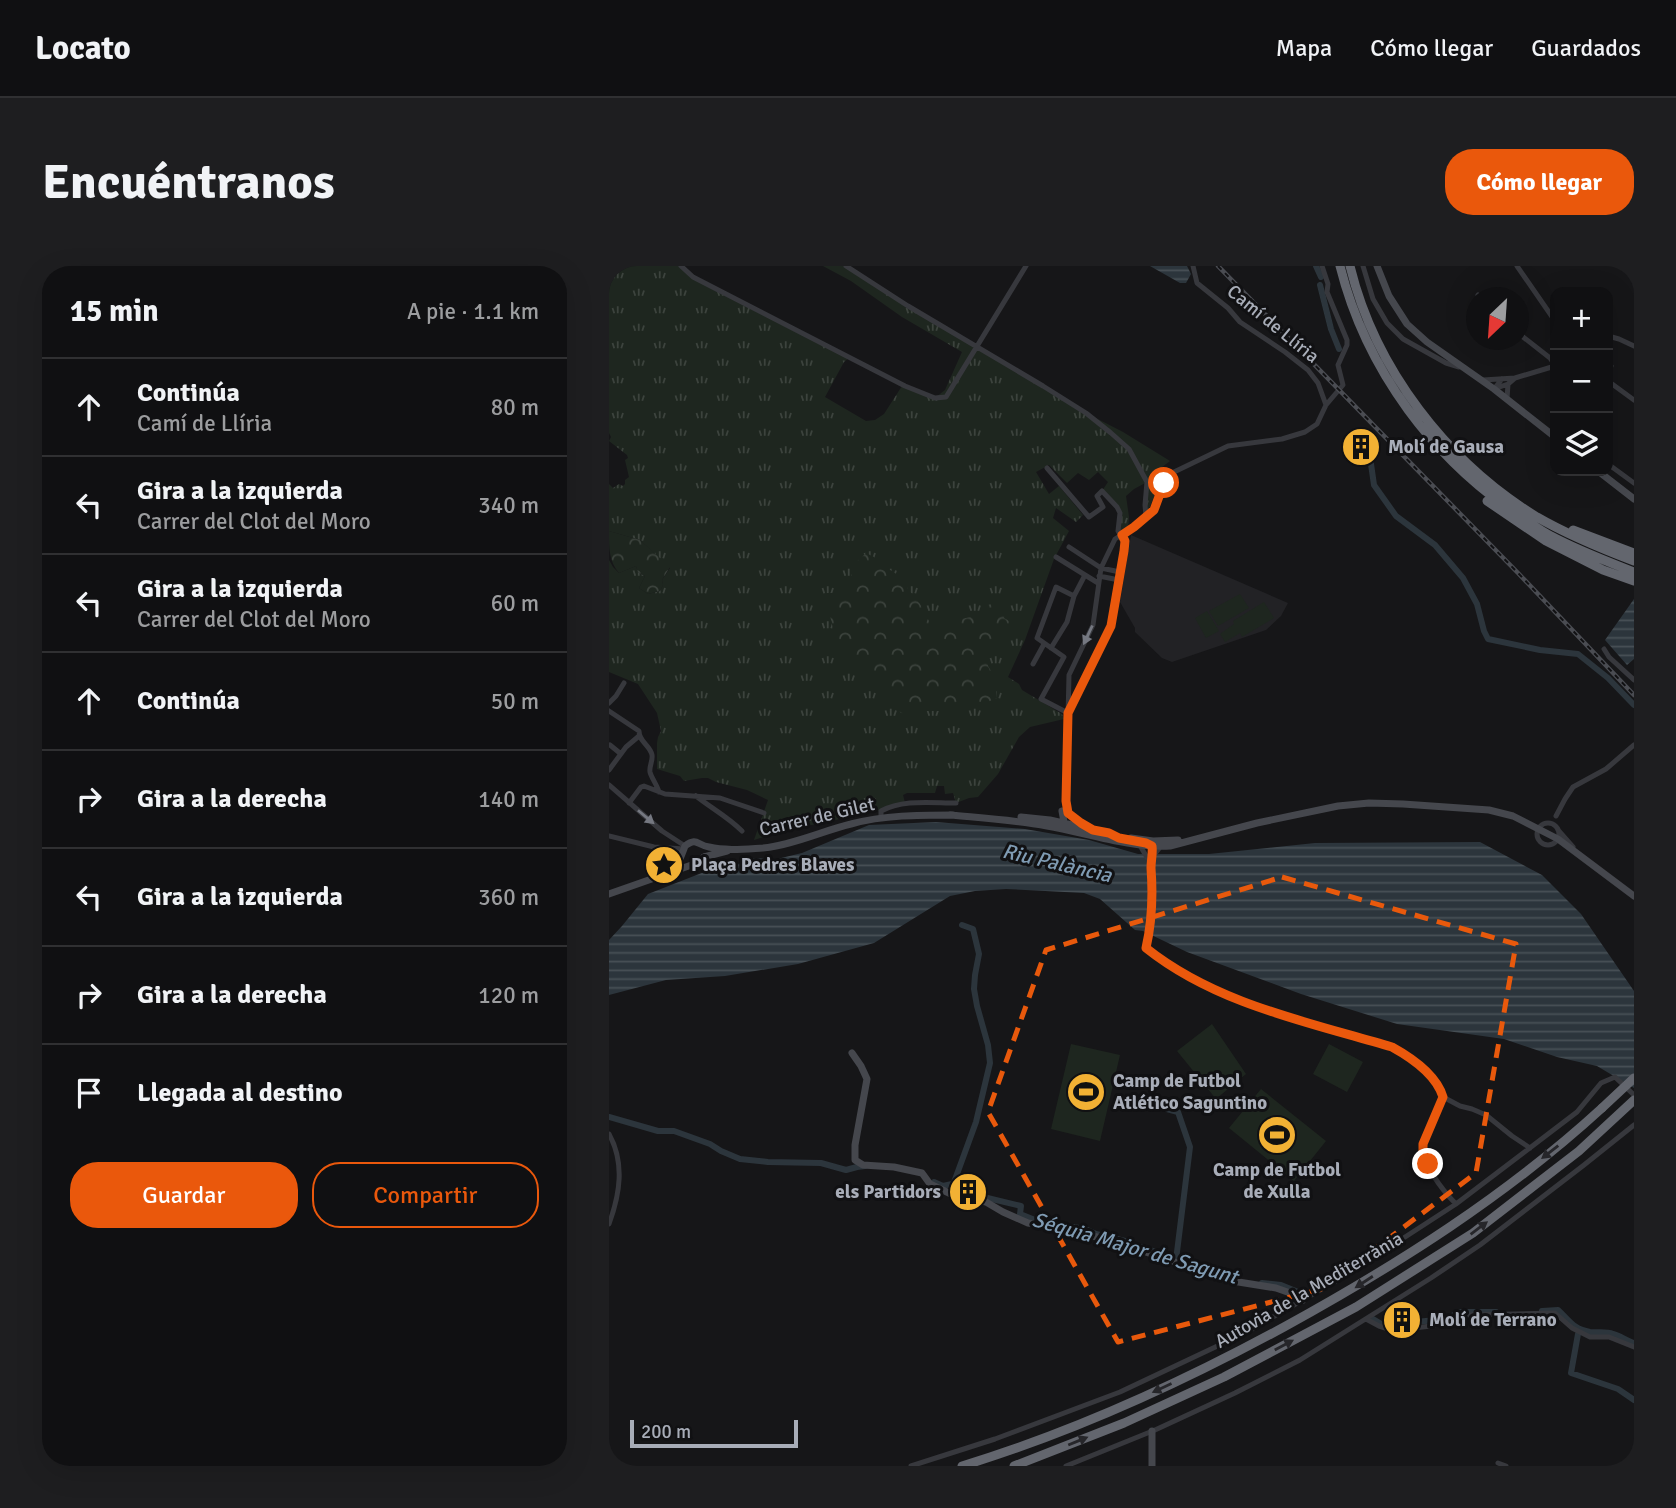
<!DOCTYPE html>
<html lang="es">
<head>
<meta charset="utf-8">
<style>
	:root { --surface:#101012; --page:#1e1e20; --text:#f1f3f6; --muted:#9c9d9f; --line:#303032; --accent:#ea580c }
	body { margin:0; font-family:Signika,sans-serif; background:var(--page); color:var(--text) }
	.controls { position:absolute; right:21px; top:21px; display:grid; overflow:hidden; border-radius:14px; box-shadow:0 7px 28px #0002 }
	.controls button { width:63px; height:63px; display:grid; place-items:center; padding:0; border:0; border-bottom:2px solid var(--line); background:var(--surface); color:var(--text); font:35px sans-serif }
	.compass { position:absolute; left:857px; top:21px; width:63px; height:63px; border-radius:50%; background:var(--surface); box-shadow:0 7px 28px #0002; rotate:205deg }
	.scale { position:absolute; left:21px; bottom:18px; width:168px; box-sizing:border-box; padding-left:7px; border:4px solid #a8adb8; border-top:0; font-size:19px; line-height:24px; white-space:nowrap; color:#a8adb8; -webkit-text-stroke:5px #111113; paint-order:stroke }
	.stop { position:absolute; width:21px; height:21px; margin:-16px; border:5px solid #ea580c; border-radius:50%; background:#fff }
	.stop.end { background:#ea580c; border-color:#fff; box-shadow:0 2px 7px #0008 }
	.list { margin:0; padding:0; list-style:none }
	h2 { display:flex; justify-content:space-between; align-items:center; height:91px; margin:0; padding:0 28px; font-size:30px }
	h2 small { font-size:23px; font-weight:400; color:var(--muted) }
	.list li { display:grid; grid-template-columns:46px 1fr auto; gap:21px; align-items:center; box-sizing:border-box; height:98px; padding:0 28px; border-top:2px solid var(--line) }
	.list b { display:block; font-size:26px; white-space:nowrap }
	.list p { margin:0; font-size:23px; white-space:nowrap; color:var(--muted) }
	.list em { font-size:23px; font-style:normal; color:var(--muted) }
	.actions { display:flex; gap:14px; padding:21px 28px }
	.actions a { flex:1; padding:16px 0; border:2px solid var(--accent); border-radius:28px; text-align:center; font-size:24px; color:var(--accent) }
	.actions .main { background:var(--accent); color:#fff }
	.icon { flex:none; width:38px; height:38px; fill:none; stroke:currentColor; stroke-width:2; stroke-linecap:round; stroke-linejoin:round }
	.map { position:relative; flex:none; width:1025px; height:1200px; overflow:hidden; border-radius:28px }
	header { display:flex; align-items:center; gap:42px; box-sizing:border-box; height:98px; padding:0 35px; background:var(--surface); border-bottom:2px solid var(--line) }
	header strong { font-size:33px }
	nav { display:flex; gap:38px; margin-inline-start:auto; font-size:24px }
	.intro { display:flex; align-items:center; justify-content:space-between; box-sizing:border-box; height:168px; padding:0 42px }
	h1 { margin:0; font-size:49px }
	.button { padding:18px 32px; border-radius:28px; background:var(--accent); color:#fff; font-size:24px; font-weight:700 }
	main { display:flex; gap:42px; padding:0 42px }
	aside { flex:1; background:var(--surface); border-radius:28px; box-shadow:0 7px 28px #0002 }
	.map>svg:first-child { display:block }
</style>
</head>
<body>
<header>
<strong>Locato</strong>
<nav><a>Mapa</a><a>Cómo llegar</a><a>Guardados</a></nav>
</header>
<div class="intro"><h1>Encuéntranos</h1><a class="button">Cómo llegar</a></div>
<main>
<aside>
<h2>15 min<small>A pie · 1.1 km</small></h2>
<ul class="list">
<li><svg class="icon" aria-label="ahead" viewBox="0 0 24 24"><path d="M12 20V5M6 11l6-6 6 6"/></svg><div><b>Continúa</b><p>Camí de Llíria</p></div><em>80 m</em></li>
<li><svg class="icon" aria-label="left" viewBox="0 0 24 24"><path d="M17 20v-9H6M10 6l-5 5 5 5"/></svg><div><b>Gira a la izquierda</b><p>Carrer del Clot del Moro</p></div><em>340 m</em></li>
<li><svg class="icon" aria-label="left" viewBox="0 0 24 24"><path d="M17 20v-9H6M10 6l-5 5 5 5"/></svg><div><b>Gira a la izquierda</b><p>Carrer del Clot del Moro</p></div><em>60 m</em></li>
<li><svg class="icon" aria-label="ahead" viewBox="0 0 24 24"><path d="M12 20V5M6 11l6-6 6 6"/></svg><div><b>Continúa</b></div><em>50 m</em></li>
<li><svg class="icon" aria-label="right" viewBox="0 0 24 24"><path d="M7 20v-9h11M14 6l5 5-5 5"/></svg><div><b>Gira a la derecha</b></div><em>140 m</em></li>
<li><svg class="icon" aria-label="left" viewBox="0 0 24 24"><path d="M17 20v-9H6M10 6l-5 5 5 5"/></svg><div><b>Gira a la izquierda</b></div><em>360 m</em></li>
<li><svg class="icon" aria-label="right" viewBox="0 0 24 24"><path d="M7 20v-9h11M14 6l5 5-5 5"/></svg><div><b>Gira a la derecha</b></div><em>120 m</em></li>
<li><svg class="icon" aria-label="arrive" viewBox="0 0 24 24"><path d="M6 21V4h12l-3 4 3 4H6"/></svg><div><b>Llegada al destino</b></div></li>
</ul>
<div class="actions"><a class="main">Guardar</a><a>Compartir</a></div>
</aside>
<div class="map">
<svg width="1025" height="1200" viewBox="0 0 1025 1200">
	<defs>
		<pattern id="grass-tufts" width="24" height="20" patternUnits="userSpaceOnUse" patternTransform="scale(1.75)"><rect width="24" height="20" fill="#1e261f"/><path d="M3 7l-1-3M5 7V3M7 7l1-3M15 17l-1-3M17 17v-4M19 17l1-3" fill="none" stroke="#3c433d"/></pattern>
		<pattern id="forest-crowns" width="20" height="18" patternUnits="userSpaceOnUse" patternTransform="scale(1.75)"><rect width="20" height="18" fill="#1e261f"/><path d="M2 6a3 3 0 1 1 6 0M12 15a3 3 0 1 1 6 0" fill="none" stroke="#3c433d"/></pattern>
		<pattern id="water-rules" width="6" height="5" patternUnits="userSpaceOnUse" patternTransform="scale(1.75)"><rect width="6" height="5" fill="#2c353c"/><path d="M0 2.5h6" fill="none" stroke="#485056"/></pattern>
	</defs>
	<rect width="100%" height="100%" fill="#161618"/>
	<path fill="#222225" d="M522 269 679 337 672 350 657 364 563 396 553 392 526 366V362L511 336Z"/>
	<path fill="url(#grass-tufts)" d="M0 0H72L84 11 241 91 235 96 216 131 257 155 266 154 275 148 293 120H296L326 132 336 124 353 86 293 51 242 15 214 0H234L477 147 514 166 561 195 553 201 550 219 537 250 536 239 538 216 525 223 517 230 520 251 519 265 513 269 509 265C513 243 507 240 493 225L499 216 489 206 480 214 469 207 458 217 440 199 427 206 440 228 450 220 474 249 467 256 447 242 444 252 460 265 445 293 416 374 399 411 410 418 413 424 453 448 455 453 421 461 410 471 389 508 369 531 360 532 347 537 344 527 336 528 335 520H328L326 527H298L294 529 296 537 283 539 272 545H257L220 556 179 563 145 574 159 534 138 524 107 516 99 512H93L75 515 71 510 48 503V477L49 471 52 465 48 447 29 418 0 406V294L4 301 10 307 27 300 29 306 36 310 30 322 39 328 51 325 54 319 53 314 61 302 31 274 0 265V218L4 222 10 218 14 220 16 218V214L20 211 16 194 19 192 18 189 0 175 2 171 0 167Z"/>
	<path fill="url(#forest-crowns)" d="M0 265 31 274 61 301 53 314 54 319 51 325 39 328 30 322 36 310 29 306 27 300 10 307C0 295 0 283 0 265Z
		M257 287 265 291 272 298 295 313 299 323 311 338 321 357 328 364 331 359C345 353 360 353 374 347L379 339 389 336C395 341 397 344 395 352L405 358 407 365 400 374 384 385 377 392 379 400 385 410 388 432 376 437 358 433 340 445H318L304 448 292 447 277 431 274 422 256 399 235 384 224 363 216 327H246L243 316 242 301Z"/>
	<path fill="#1e261f" d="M631 328 640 342 609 360 600 345Z
		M655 336 665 352 633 371 631 367 616 376 611 368 625 358 624 355Z
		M598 345 610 365 597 372 586 352Z
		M603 758 637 808 607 833 568 785Z
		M462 778 511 789 491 875 442 863Z
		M720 778 754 796 738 826 704 808Z
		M652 823 717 875 685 915 620 862Z"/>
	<path fill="url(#water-rules)" d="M541 0H578L582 8 577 17H571Z
		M1025 333V393L1018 399 996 374Z
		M327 556 416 563 480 574 529 588H600L706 577 871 576 933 609 972 648 1025 725V822L988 800 948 791 895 773 788 758 692 728 578 686 534 665 526 664 491 633 475 627 397 623 366 625 341 630 265 677 189 698 116 710 57 714 0 729V674L13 660 39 628 108 601 115 600 122 596 129 598 143 592 168 593 193 587 260 559Z"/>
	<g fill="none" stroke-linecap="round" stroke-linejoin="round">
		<path stroke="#2c353c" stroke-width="6" d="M707 0 712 11
			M711 19 722 63 730 83
			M759 191 762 198 765 219 787 250 826 279 854 312 868 338 875 365 879 373 931 384 969 388 999 412 1025 439
			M554 842 569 846 581 881 567 994
			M0 851 49 865H65L101 878 112 885 131 893 159 896 212 897 237 904 248 901 256 900
			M325 916 334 920 343 918 354 925 360 927
			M344 919 367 856 381 797 379 779 368 740 365 723 366 709 370 688 364 663 353 659
			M366 929 412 940 411 948 431 956
			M452 959 476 963 487 968 516 975
			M533 981 555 989
			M653 1017 672 1019 694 1028
			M933 1045 949 1044C961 1055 964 1063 981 1066 989 1067 997 1065 1004 1068 1012 1070 1017 1075 1025 1077
			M764 1053 774 1059 792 1064 807 1056 837 1053 851 1046H887
			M969 1068 962 1107 1009 1123 1025 1134"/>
		<path stroke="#37383d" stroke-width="5" d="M72 0 84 11 296 120 326 132 337 131 417 0
			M237 0 299 40 434 120 477 147 502 167 520 183 538 216 536 239 537 250
			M584 0 588 17 619 42 631 56 676 86 699 104 709 117 717 139
			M754 0 764 33 778 57 794 73 837 97 850 101
			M908 0 946 55
			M869 29 872 32
			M909 67 941 92 946 99
			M999 70 1010 73 1025 80
			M999 98 1002 100
			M906 112 946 100
			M893 113 885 123 899 118
			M874 114 906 112 899 118 898 133
			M999 115 1025 134
			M999 198 1025 217
			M438 202 480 251 494 241 488 230 493 225 508 241 511 247 509 265 515 275 502 360 461 444
			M460 281 492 302 511 306
			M447 291 489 317
			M490 310 510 314
			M442 382 458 356 465 330 476 309
			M995 383 1000 391 1025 414
			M424 398 435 378
			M0 437 7 430 15 417
			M0 445 30 465C30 476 41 479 43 489 44 495 40 500 41 506 42 511 48 519 50 526
			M459 447 432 433 455 391 428 372 447 321 465 330
			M1 479 12 488
			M0 504 17 481 30 470
			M0 519 53 565 76 580
			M87 530C102 542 119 551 133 565
			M20 537 32 521 35 520 56 528 111 532 155 547
			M947 550 956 533 964 521 997 503 1025 479
			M272 551V545C294 533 322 537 347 537
			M928 568a11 11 0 1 1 22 0a11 11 0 1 1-22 0Z
			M479 561 459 546 457 535 460 409 484 359 492 302 506 273 525 261 545 244 555 217 559 211 565 206 619 180 673 173 696 166 708 158 717 139 734 119 729 99 738 79V74L718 26 719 18 713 0
			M949 564 964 581
			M500 567 515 573
			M0 570 45 581 75 583
			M530 578 542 598 545 589 552 580
			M542 598C545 627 543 655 537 683 606 738 699 756 783 781 803 791 828 808 834 831 830 847 820 861 815 877 809 894 835 926 847 938
			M834 831 851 840 863 843 877 849 903 870 921 882
			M0 868C16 897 11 928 0 958
			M757 1053 770 1060 792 1067 805 1062 822 1060 856 1049 946 1047 963 1062 981 1071H1000L1025 1081
			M889 1197 897 1200
			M302 1200 386 1173 511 1126 636 1067 739 1008 847 938 968 846 992 817 1006 811 1025 829
			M457 1200 546 1164 626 1127 691 1094 822 1012 871 979 975 899 1025 859"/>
		<path stroke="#45474d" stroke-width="7" d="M768 0 780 30 798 58 818 76 885 123 946 171
			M989 205 1025 233
			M453 545 455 556 457 558
			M341 549C373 552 406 554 438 560 478 567 520 582 561 580L648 557 729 540 760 537 794 538 880 544 904 550 949 573 1025 630
			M412 551 441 554 489 565
			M522 572 544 575 569 574
			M95 591 118 585
			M61 608C69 599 72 591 76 580 88 571 88 579 100 581 117 585 136 583 154 582 184 579 213 565 242 558 275 549 310 549 344 549
			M0 628 91 596 95 591
			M243 787 252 800 258 813 246 879V894L254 899 285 901 313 907 321 918 342 928 377 936 394 946 419 957 465 965 514 978 574 999 599 1005 617 1014 667 1022 684 1028 694 1034
			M543 1165V1200"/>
		<path stroke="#63666e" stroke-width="9" d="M731 0C757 104 825 195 915 253 924 259 932 265 942 270 968 284 997 295 1025 306
			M741 0C766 103 838 196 928 251 959 269 991 282 1025 295
			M878 235 937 275 994 304 1025 315
			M964 264 1025 287
			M353 1200C465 1166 572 1117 675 1061 788 999 897 930 993 842
			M405 1200 515 1157 615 1111 747 1041 864 967 970 885 1025 834"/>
		<defs>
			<path id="rail" d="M609 0 909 307 1025 429"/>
		</defs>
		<use href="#rail" stroke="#4a4c52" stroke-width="4.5"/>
		<use href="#rail" stroke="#111113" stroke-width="2" stroke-dasharray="5" stroke-linecap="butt"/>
		<path stroke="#63666e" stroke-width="9" d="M993 842 1025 812"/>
	</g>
	<defs><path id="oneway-solid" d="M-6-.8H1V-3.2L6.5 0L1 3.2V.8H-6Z" transform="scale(1.75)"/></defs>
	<g fill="#757881">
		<use href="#oneway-solid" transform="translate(479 369) rotate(115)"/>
		<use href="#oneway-solid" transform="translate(37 551) rotate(40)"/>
	</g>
	<g fill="#26262a">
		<use href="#oneway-solid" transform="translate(941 886) rotate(142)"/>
		<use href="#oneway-solid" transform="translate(870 962) rotate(-37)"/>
		<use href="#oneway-solid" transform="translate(755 1016) rotate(147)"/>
		<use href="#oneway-solid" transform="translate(675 1079) rotate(-28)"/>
		<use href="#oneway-solid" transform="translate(553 1122) rotate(155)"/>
		<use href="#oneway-solid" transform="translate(469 1175) rotate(-22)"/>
	</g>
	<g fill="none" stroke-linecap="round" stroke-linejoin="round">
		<path stroke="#ea580c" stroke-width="9" d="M555 217 545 244 525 261 513 269 516 275 515 285 502 360 459 447 457 535 459 547 472 557 484 564 500 567 510 572 537 577 543 580C544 588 542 594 542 602 544 629 543 656 537 682 607 738 699 756 783 781 803 792 827 808 834 831L814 878V889L819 898"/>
	</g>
	<path fill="none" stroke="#e8590c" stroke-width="5" stroke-dasharray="14 9" stroke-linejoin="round" d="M673 611 907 678 867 907 712 1023 509 1076 379 846 437 684Z"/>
	<defs>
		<symbol id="building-disc" viewBox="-11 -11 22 22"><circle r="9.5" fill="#f2b134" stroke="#111113"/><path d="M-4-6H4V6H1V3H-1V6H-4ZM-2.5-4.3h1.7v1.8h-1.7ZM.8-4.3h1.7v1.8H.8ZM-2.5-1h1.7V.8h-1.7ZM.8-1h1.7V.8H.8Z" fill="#111"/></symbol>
		<symbol id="sight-disc" viewBox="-11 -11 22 22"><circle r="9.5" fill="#f2b134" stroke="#111113"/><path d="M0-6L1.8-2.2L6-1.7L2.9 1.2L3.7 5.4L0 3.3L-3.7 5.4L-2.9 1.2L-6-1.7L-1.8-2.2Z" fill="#111"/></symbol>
		<symbol id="stadium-disc" viewBox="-11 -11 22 22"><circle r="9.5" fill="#f2b134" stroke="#111113"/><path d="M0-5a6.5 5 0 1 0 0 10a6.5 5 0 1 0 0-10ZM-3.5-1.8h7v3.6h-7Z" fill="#111"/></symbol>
	</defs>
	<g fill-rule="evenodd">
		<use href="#building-disc" x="730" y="159" width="44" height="44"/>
		<use href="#sight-disc" x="33" y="577" width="44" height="44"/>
		<use href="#stadium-disc" x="455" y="804" width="44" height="44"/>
		<use href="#stadium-disc" x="646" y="847" width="44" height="44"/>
		<use href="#building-disc" x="337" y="904" width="44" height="44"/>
		<use href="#building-disc" x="771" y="1032" width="44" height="44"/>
	</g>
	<g text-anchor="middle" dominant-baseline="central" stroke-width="6" stroke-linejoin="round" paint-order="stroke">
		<g font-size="19" fill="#a8adb8" stroke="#111113">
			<text transform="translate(664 58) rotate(39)">Camí de Llíria</text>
			<text transform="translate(208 551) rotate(-13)">Carrer de Gilet</text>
			<text transform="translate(700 1024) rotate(-30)">Autovia de la Mediterrània</text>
		</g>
		<g font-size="19" font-weight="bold" fill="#a8adb8" stroke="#111113" text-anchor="start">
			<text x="779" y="181">Molí de Gausa</text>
			<text x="82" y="599">Plaça Pedres Blaves</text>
			<text x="504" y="815">Camp de Futbol<tspan x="504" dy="22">Atlético Saguntino</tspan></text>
			<text x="668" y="904" text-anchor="middle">Camp de Futbol<tspan x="668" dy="22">de Xulla</tspan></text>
			<text x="332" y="926" text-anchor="end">els Partidors</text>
			<text x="820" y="1054">Molí de Terrano</text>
		</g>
		<g font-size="21" font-style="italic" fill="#7f9bb3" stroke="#111113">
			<text transform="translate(448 597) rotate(13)">Riu Palància</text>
			<text transform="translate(526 982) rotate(16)">Séquia Major de Sagunt</text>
		</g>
	</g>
</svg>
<div class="controls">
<button>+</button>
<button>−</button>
<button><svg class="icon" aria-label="layers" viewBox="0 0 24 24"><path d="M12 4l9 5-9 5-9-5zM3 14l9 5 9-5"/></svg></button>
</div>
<svg class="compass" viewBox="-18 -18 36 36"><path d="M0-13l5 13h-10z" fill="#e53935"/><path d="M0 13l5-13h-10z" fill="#9c9d9f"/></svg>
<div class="scale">200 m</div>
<div class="stop" style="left:555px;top:217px"></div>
<div class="stop end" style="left:819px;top:898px"></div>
</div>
</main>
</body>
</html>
